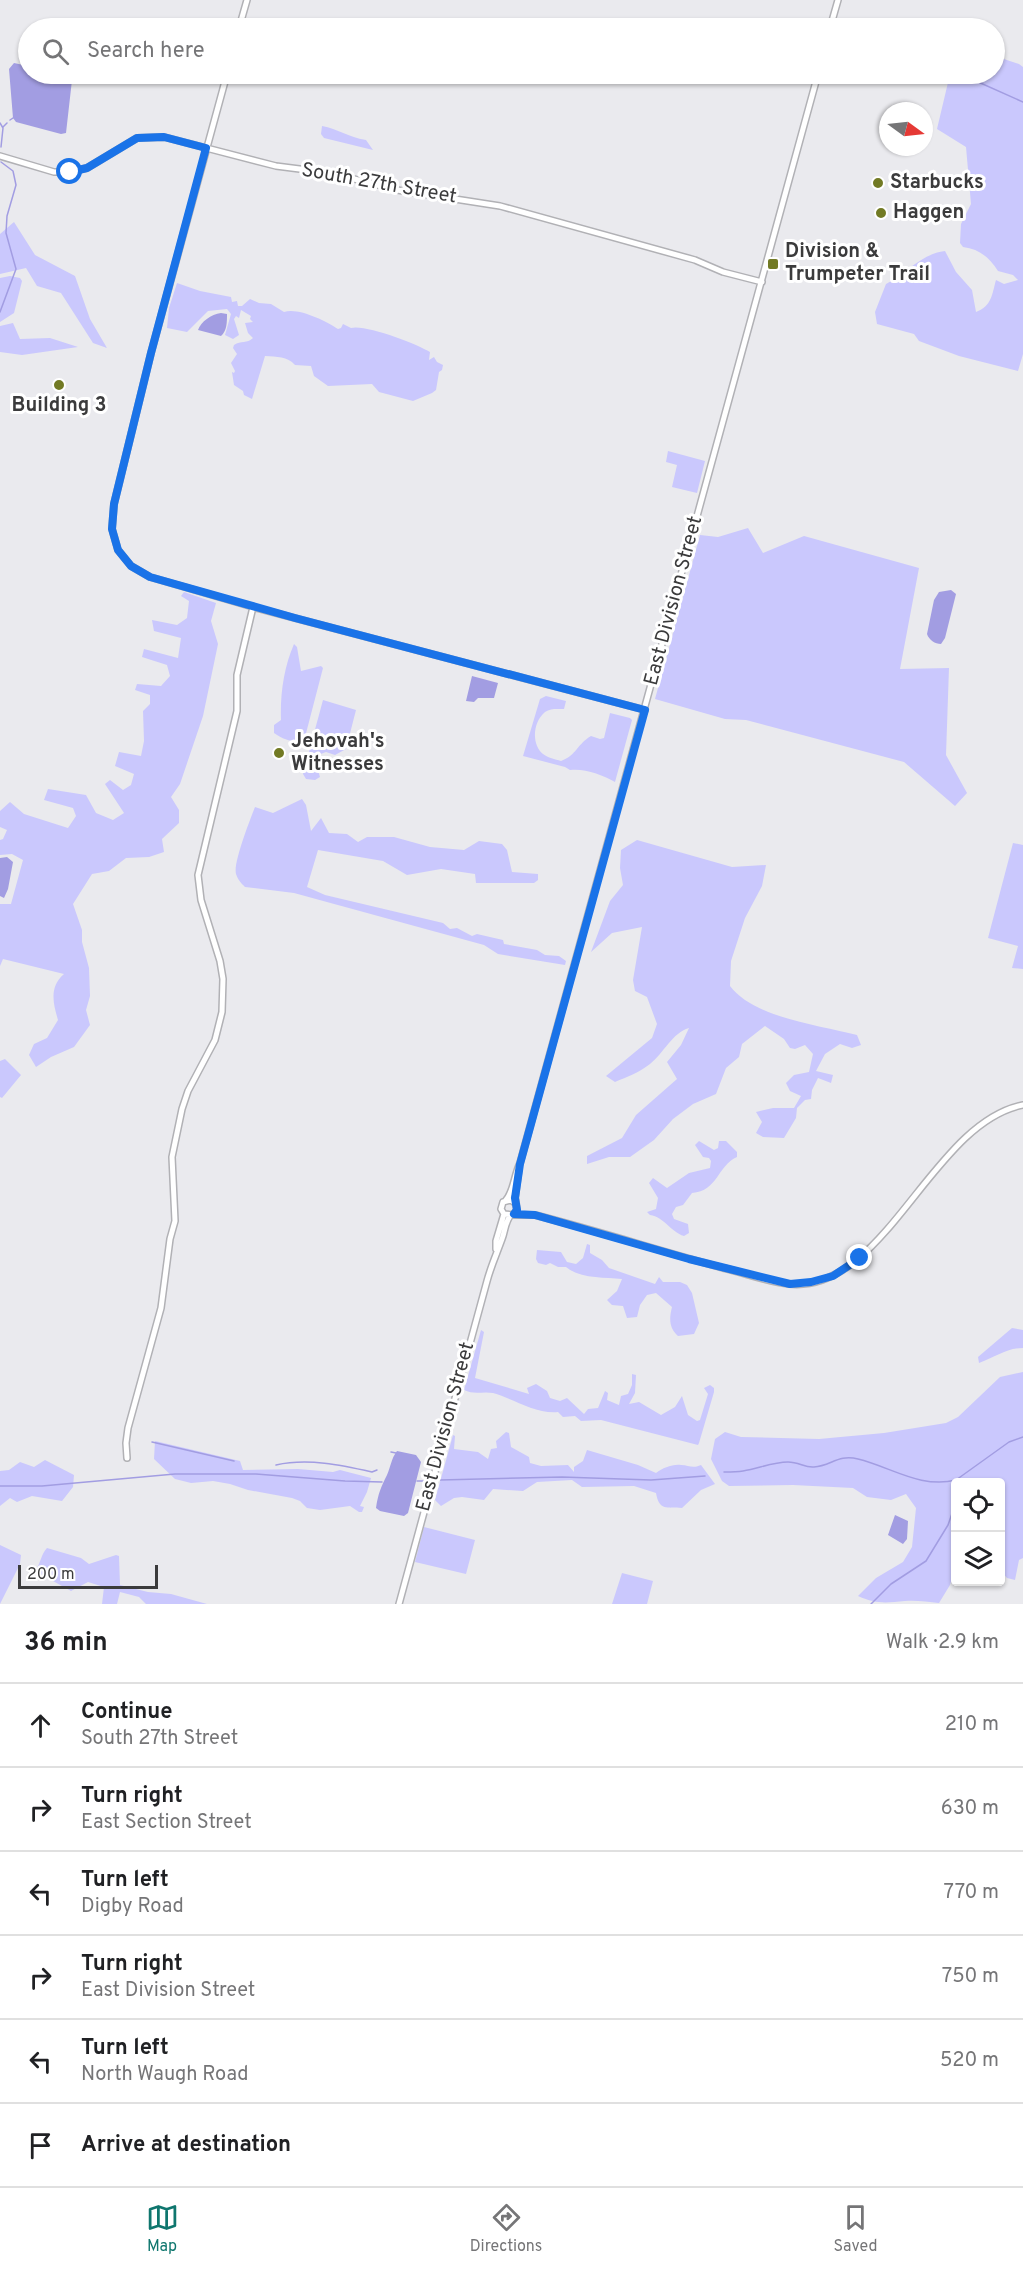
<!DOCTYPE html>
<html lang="en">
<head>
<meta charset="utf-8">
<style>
	:root { --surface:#fff; --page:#f6f6f6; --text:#202124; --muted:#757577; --line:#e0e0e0; --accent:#0f766e }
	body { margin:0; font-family:Overpass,sans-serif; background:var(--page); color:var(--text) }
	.controls { position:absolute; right:18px; bottom:18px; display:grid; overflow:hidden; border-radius:6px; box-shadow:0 2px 4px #0004 }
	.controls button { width:54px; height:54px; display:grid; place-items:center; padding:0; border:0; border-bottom:2px solid var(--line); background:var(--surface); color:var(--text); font:30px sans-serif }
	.compass { position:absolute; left:879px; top:102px; width:54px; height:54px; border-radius:50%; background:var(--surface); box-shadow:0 2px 4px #0004; rotate:105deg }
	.scale { position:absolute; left:18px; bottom:15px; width:140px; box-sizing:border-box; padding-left:6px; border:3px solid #3b3b3c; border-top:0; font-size:16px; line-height:21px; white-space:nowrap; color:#3b3b3c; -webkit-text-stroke:4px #fff; paint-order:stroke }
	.stop { position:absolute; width:18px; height:18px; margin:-14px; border:4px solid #1a73e8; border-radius:50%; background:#fff }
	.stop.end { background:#1a73e8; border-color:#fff; box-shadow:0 2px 6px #0008 }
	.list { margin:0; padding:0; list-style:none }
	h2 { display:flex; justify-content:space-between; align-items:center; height:78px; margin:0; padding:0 24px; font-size:26px }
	h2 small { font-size:20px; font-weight:400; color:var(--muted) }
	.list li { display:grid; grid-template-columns:39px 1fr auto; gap:18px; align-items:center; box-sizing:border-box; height:84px; padding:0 24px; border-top:2px solid var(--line) }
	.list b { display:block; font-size:22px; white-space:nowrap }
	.list p { margin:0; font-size:20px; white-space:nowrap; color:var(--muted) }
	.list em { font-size:20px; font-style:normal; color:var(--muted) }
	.icon { flex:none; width:33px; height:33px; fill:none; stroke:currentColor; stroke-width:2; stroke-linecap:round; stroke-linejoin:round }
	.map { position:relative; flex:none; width:1023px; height:1604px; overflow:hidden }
	.search { position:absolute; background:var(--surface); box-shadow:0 2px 4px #0004; left:18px; right:18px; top:18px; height:66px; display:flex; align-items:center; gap:15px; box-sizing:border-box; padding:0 21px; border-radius:33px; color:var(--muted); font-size:22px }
	.sheet { height:582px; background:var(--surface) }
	nav { display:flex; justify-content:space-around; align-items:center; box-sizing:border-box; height:84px; border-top:2px solid var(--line); background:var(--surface); font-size:16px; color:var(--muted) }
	nav a { display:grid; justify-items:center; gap:3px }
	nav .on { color:var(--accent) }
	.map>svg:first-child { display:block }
</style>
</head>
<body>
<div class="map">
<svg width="1023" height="1604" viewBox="0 0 1023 1604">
	<rect width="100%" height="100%" fill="#eaeaee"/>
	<path fill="#cac8fd" d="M995 56 1019 64 1023 67V354L1018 371 959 356 919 341 914 334 877 324 875 312 886 284C907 273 921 254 945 251L956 272 972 290 976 312C992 306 992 294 996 280L1004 284 1018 280 1013 275 998 271C989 257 979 249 963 247L960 243 961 224 971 204 966 147 937 129 950 74H994Z
		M322 126C338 129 348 137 366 140L373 150 324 138 321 134Z
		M14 222 35 255 75 276 90 319 107 348 93 343 61 293 37 286 26 268 0 274V234Z
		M10 276 20 278 22 281 14 313 0 322V278Z
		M177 283 200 291 231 297 232 302 237 301 238 306H242L250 299 259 303 271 304 284 312C298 307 326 321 338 329L341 328 343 324 351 328C365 324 417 344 430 352L429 360 434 357 437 362 443 365 442 370 439 372 436 390 432 393 413 401 379 392 372 384 328 386 314 376 311 366 295 365C287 356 277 357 265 356L252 399 244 395 243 391 234 385 232 372 234 373 235 371 231 363 237 354 233 348 234 345C241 340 247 344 253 338L248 333 245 323 253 322 250 319 251 316 241 310 239 318 236 316 234 319 239 335 233 339 225 335 231 314 227 309 208 311 187 332 167 328 169 308Z
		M13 323 20 339 50 338 78 347 22 355 0 352V326Z
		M668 451 705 461 697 493 672 487 677 465 666 462Z
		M748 528 763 553 804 536 919 568 900 669 949 668 946 755 967 793 955 806 904 762 746 720 725 719 655 699 700 535 718 537Z
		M184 592 216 603 211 621 218 644 203 716 180 784 171 797 179 810V823L162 839 164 852 149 857 126 858 109 871 92 874 73 904 82 930V942L89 968 90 996 86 1010 90 1025 74 1047 51 1057 36 1067 29 1055 34 1044 47 1038 58 1020C53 1003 49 987 64 974L3 959 0 966V904H11L23 860 12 854 0 855V840L3 839 7 830 0 827V811L10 802 24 814 68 828 76 816 73 808 44 800 48 789 86 795 96 813 113 820 124 813 105 784 110 780 123 790 131 785 134 774 115 766 119 752 141 756 144 741 143 711 150 704V695L135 690 137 684 161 686 170 676 167 665 142 657 144 649 178 658 181 638 154 631 152 620 177 625 187 618 189 601 181 596Z
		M294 644 297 647 301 671 321 666 323 668 304 741C291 742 284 740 274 733V725L281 720C280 694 284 667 294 644Z
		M546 696 566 701 564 709C557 709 551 708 545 712 533 722 531 744 543 754 548 758 555 759 561 761 577 755 577 744 591 736L600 739 604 738 610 713 630 718 632 720 615 782C603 775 584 768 570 770L565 767 523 756 540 699Z
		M323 700 356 710 346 749 335 755 326 752 318 755 317 767 320 777 315 780 306 779 303 774Z
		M302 799 306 805 311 831 321 818 329 833 347 834 358 842 367 837H394L430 847 464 850 479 841 502 844 507 850 512 872 538 874V880L534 883H476L475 874 441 869 407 875 383 861 318 850 307 887 325 895 443 923 450 929 457 928 472 936 477 934 503 940 504 944 537 950 545 955 559 956 566 961 565 965 498 954 484 945 294 893 245 887C241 883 238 880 236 874 233 863 250 820 255 807L273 813Z
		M637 840 732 867 766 865 762 886 745 918 731 961 730 986C754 1018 819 1025 857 1035L861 1045 852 1048 840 1044 825 1054 816 1071 833 1075 831 1083 818 1078 812 1090 811 1099 805 1100 797 1108 796 1118 784 1138 763 1137 756 1133 762 1122 756 1112 773 1108H794L801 1096 790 1091 786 1083 794 1075 809 1072 813 1054 805 1045 795 1049 790 1048 784 1039 765 1026 742 1044 739 1057 726 1068 716 1094 693 1104 673 1119 654 1140 630 1157H609L587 1164V1156L622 1138 636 1115 677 1079 667 1062 681 1045 689 1028C672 1033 664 1053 650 1064 640 1072 627 1077 615 1082L606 1076 652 1038 657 1024 647 997 635 991 633 980 642 927 612 933 591 952 610 901 623 885 620 868 621 850Z
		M1013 843 1023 845V969L1012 968 1018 946 988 938Z
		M5 1059 21 1075 2 1098 0 1097V1061Z
		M699 1141 714 1150 718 1148 719 1141H726L737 1152V1157C717 1166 718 1191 692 1193L683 1205 676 1207 672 1214 674 1219 688 1224 689 1233 684 1236C671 1232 664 1217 650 1215L647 1212 656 1209 658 1198 649 1183 653 1178 667 1188 689 1173 710 1168 711 1161 709 1158 703 1157 695 1145Z
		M587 1244 590 1245V1253L602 1260 609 1268 655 1284 659 1277 663 1282H680L687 1285 692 1293 699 1323 694 1334 678 1336C669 1328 669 1319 672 1307L656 1293 647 1295 640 1305 637 1317 627 1318 623 1306 612 1305 607 1300 617 1291 622 1279C604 1277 580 1279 566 1267H558L550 1263 546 1265 538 1263 536 1259 537 1250 561 1252 567 1262 576 1264 583 1258Z
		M1012 1328 1023 1330V1348C1006 1348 996 1357 979 1363L978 1357Z
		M481 1330 484 1332 475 1378 529 1394 527 1388 536 1384 547 1391 550 1398 560 1401 567 1398 584 1414 588 1409 598 1408 605 1391 608 1393 607 1400 619 1405 621 1396 628 1394 632 1385V1374L636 1375 635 1393 629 1404 639 1402 661 1415 675 1407 682 1396 688 1415 697 1421 700 1420 708 1394 704 1388 710 1385 714 1388V1392L699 1443 698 1445 601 1420 581 1421 575 1416 563 1417 558 1412C535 1414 514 1399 493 1393 483 1391 474 1395 464 1390Z
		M1023 1372V1558L1019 1560 1015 1580 1007 1578 1001 1571 1000 1482H956L955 1568 950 1585 939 1603C928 1602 916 1600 905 1601 885 1603 876 1604 858 1596L876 1578 903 1562 912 1547 916 1508 906 1494 891 1500 867 1497 853 1488 793 1485 729 1486 722 1481 711 1459 715 1439 725 1432 741 1437 819 1439 884 1433 946 1423 958 1417 1000 1377Z
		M506 1432 509 1433 511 1447 529 1457 530 1463 541 1466 568 1465 574 1472V1467L583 1461 587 1450 638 1465 656 1473C663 1468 672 1464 681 1465 689 1465 692 1469 701 1465L715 1484 701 1490 682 1508C667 1507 659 1511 656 1493L634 1486 582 1487 572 1480 537 1482 523 1491 493 1489 484 1500 462 1497 454 1498 441 1506 435 1500 453 1435 455 1436 454 1449 478 1452 488 1459 491 1449 497 1448 496 1441Z
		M155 1441 240 1461 243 1470 298 1469 333 1472 340 1470 371 1478 367 1492 360 1506 364 1507 362 1512H359L350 1506 320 1510 307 1508 300 1501 292 1498 248 1490 230 1484 213 1481 191 1483 175 1479 154 1459Z
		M45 1460 74 1475 73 1487 62 1501 32 1496 17 1502 10 1498 0 1506V1471L9 1470 20 1462 34 1467Z
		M424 1527 475 1540 466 1574 415 1562Z
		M0 1545 21 1555 20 1564 0 1604Z
		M47 1548 81 1558 89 1564 116 1555 119 1556 120 1585 148 1592 171 1594 207 1604H146L139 1597 120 1592 117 1604H102L104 1587 88 1582 71 1591 35 1571C41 1563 41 1554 47 1548Z
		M622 1573 653 1581 647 1604H612Z"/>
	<path fill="#a29de2" d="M14 63 28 66V74C42 74 62 70 72 80L66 133 61 134 16 122 13 118 9 69Z
		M221 313 227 314C227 322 227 331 221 336L198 330C201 322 211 314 221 313Z
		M951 590 956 594 945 638 941 644C935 644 929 640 927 634L934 600 939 592Z
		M472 676 498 683 494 698H478L474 702 466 701Z
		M7 857 13 862 8 889 4 898 0 896V858Z
		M397 1451 416 1455 421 1462 408 1513 404 1516 380 1511 376 1508C378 1494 381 1487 387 1475 391 1466 391 1459 397 1451Z
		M895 1515 908 1521 907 1539 903 1544 888 1535Z"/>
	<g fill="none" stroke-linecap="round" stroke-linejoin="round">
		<path stroke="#a29de2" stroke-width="1.5" d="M966 74 976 81 1023 102
			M10 120 13 118
			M0 123 3 128 1 147
			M3 127 7 123
			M0 312 16 269 6 233 7 216 16 185 13 171 1 162
			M152 1442 234 1461
			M391 1452 396 1453
			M276 1465C308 1458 341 1465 372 1472L377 1470
			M724 1472C730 1472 737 1472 743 1471 758 1469 772 1462 788 1462 799 1462 805 1468 814 1467 831 1466 838 1454 858 1459 891 1467 921 1489 956 1480L1009 1442 1023 1437
			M440 1480 562 1477 651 1480 705 1476
			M417 1481H424
			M952 1481 956 1488
			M0 1486H42L175 1474H256L345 1481 382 1482
			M871 1604 891 1584 926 1561 948 1525 956 1502"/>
		<defs>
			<path id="tertiary" d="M239 28 247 0
				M830 28 838 0
				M227 74 151 353 114 504 112 529 118 550 131 566 150 577 253 607 645 710
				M0 156 54 172H70L87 168 137 138 164 137 276 166 331 173 397 190 500 206 695 260 723 272 762 282
				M506 1200C514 1191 514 1175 520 1163L818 74
				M516 1204 511 1200 503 1202 501 1209 504 1214C508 1215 529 1215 535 1215 598 1231 660 1251 723 1268 745 1273 768 1282 789 1284 885 1294 931 1123 1023 1105
				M514 1214 517 1210 515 1198 519 1168
				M496 1249V1241L504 1214
				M127 1458 126 1443 128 1428 161 1308 170 1239 175 1221 172 1157 182 1109 188 1091 215 1040 222 1012 223 979 220 961 201 900 198 875 237 711V675L253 607
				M399 1604 487 1281C491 1266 497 1253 502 1239 505 1231 505 1223 510 1216"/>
		</defs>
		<use href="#tertiary" stroke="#b1b1b5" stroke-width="8"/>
		<use href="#tertiary" stroke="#fff" stroke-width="5"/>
	</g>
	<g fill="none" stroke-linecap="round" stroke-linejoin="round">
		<path stroke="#1a73e8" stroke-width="8" d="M70 172 87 168 137 138 164 137 206 148 151 353 114 504 112 529 118 550 131 566 150 577 295 618 645 710 520 1164 515 1198 517 1210 514 1214 535 1215 689 1259 790 1284 811 1282 833 1276 860 1258"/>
	</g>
	<g fill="#727a24" stroke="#fff" stroke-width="2">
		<circle cx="878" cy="183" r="6"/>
		<circle cx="881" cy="213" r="6"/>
		<rect x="767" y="258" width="12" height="12" rx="3"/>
		<circle cx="59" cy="385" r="6"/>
		<circle cx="279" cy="753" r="6"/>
	</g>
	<g text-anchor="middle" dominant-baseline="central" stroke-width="6" stroke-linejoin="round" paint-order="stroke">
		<g font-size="20" font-weight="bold" fill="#3b3b3c" stroke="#fff" text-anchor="start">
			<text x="890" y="183">Starbucks</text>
			<text x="893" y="213">Haggen</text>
			<text x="785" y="252">Division &amp;<tspan x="785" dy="23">Trumpeter Trail</tspan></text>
			<text x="59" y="406" text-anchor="middle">Building 3</text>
			<text x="291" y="742">Jehovah's<tspan x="291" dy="23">Witnesses</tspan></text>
		</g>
		<g font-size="20" fill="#3b3b3c" stroke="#fff">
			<text transform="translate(379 184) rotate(10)">South 27th Street</text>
			<text transform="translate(674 601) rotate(-75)">East Division Street</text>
			<text transform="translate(446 1427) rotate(-75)">East Division Street</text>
		</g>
	</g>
</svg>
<div class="controls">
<button><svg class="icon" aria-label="locate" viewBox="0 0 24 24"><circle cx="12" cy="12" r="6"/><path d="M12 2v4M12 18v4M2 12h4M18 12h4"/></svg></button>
<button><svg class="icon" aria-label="layers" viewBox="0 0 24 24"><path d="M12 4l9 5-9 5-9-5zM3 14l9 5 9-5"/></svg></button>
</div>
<svg class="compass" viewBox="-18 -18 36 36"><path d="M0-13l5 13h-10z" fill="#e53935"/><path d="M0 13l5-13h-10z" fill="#757577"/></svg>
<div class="scale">200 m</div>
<div class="stop" style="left:70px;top:172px"></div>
<div class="stop end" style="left:860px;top:1258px"></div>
<div class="search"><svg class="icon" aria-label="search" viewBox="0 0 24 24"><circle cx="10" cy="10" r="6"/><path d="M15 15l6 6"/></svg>Search here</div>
</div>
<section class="sheet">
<h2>36 min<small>Walk · 2.9 km</small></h2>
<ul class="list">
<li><svg class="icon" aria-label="ahead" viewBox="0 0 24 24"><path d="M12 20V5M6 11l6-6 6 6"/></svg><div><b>Continue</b><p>South 27th Street</p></div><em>210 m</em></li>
<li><svg class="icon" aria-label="right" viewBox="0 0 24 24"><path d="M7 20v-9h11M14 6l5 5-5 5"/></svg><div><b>Turn right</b><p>East Section Street</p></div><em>630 m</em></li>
<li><svg class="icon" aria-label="left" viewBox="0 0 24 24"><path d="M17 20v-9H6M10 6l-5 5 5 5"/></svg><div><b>Turn left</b><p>Digby Road</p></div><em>770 m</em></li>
<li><svg class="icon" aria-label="right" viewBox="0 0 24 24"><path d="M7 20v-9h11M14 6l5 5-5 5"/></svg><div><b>Turn right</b><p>East Division Street</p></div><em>750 m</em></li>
<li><svg class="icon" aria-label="left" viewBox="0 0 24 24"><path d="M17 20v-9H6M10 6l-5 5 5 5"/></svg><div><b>Turn left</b><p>North Waugh Road</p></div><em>520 m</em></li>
<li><svg class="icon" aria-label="arrive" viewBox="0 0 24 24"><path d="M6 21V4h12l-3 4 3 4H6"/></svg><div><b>Arrive at destination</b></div></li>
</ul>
</section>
<nav>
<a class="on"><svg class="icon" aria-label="map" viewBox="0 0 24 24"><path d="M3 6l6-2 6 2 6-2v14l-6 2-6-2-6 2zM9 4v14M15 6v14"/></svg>Map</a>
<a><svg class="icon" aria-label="directions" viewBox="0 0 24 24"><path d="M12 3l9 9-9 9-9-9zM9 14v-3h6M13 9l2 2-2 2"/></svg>Directions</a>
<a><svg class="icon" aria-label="saved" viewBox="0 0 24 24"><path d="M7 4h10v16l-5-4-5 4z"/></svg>Saved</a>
</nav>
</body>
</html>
